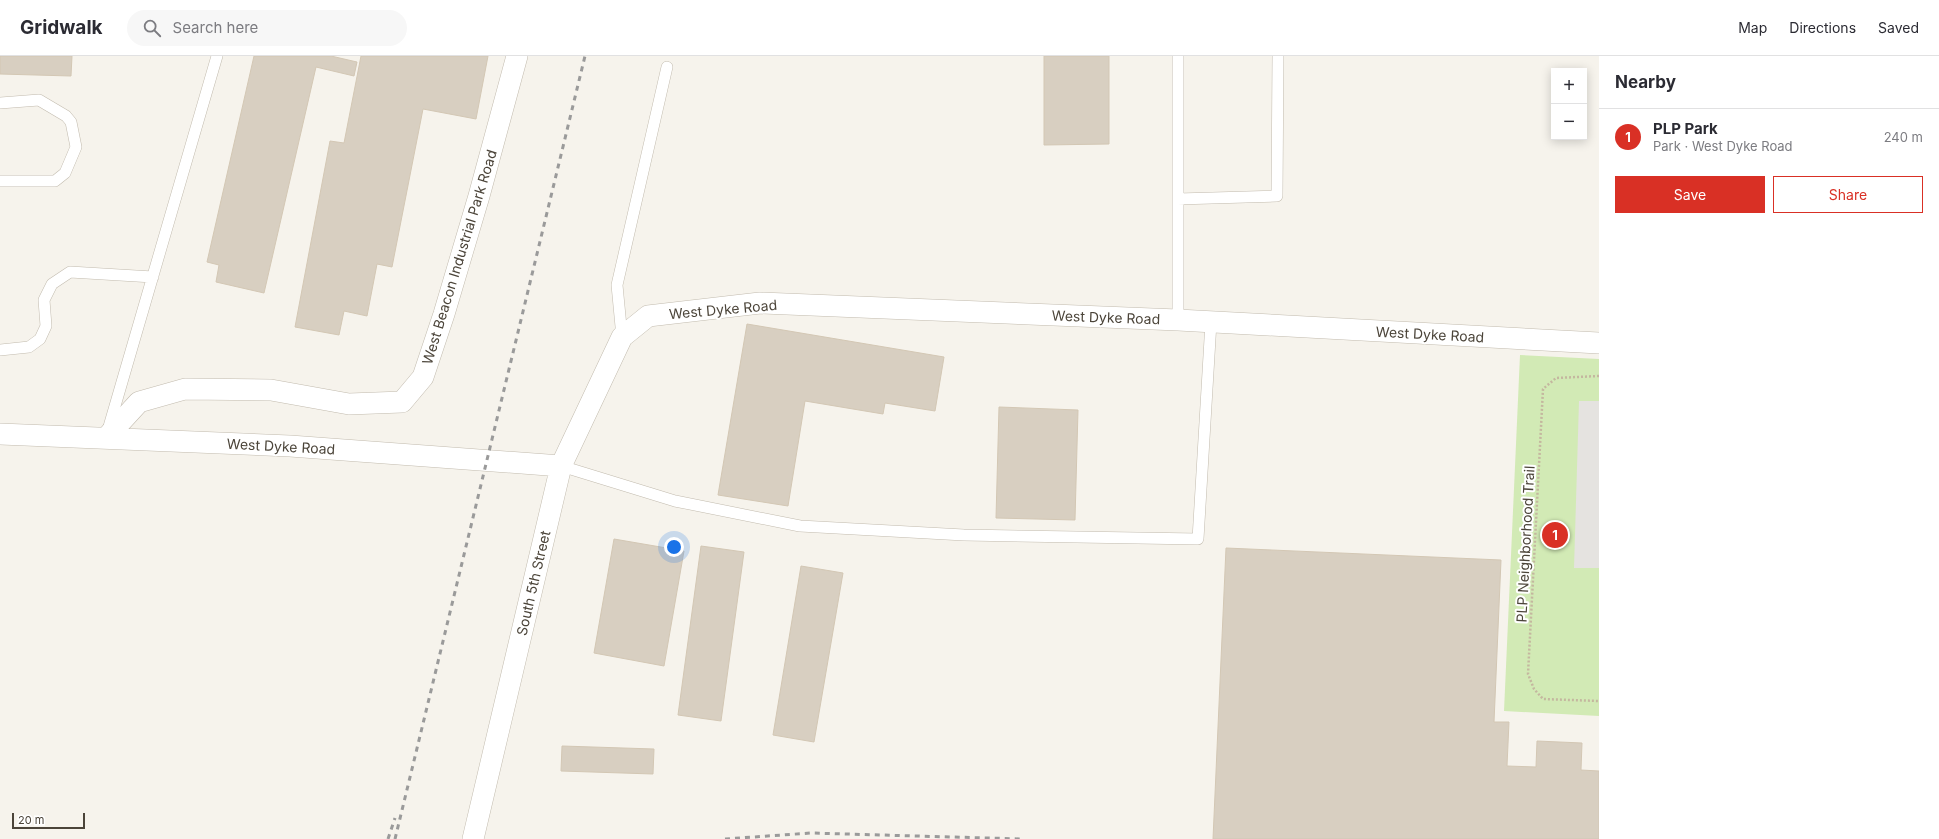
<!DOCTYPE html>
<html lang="en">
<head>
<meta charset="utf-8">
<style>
	:root { --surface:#fff; --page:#f7f7f7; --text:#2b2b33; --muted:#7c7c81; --line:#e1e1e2; --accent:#d93025 }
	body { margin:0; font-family:Inter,sans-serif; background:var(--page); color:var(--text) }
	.controls { position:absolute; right:12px; top:12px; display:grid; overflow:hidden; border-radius:0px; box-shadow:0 2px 10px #0003 }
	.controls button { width:36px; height:36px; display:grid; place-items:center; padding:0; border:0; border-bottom:1px solid var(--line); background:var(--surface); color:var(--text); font:20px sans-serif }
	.scale { position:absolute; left:12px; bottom:10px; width:73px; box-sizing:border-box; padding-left:4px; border:2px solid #4b4439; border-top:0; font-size:11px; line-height:14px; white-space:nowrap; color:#4b4439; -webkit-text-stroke:3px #fff; paint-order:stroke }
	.you { position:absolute; left:674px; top:491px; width:14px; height:14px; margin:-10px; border:3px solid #fff; border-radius:50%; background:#1a73e8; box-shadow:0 0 0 6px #1a73e833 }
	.badge { display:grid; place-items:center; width:26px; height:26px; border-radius:50%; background:var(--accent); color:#fff; font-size:13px; font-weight:700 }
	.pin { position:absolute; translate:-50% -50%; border:2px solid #fff; box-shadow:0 1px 4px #0006 }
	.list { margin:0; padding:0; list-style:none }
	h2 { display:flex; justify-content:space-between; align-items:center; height:52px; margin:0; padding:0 16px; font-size:17px }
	h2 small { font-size:13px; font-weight:400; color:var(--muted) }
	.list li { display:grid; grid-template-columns:26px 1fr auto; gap:12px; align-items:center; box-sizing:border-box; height:56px; padding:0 16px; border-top:1px solid var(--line) }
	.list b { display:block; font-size:15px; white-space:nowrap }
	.list p { margin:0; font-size:13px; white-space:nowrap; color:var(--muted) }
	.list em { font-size:13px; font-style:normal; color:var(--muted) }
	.actions { display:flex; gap:8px; padding:12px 16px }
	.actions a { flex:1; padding:9px 0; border:1px solid var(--accent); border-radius:0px; text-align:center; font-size:14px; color:var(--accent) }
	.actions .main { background:var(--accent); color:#fff }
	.icon { flex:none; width:22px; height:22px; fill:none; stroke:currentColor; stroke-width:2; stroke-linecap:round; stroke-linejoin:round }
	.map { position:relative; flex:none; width:1599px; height:783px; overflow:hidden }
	header { display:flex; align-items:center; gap:24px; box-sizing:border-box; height:56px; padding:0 20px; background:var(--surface); border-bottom:1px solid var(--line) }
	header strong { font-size:19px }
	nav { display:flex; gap:22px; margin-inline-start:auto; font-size:14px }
	.search { width:280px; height:36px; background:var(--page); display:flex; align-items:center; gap:10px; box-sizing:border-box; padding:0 14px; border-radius:22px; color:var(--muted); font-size:15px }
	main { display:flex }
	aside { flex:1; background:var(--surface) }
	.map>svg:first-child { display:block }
</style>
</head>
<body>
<header>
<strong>Gridwalk</strong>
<div class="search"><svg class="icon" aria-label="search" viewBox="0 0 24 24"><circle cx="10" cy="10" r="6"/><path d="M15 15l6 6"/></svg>Search here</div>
<nav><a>Map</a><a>Directions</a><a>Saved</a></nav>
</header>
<main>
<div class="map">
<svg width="1599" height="783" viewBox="0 0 1599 783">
	<rect width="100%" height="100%" fill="#f6f3ec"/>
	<path fill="#d2eab5" d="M1520 299 1599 303V660L1504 655Z"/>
	<path fill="#e5e3e0" d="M1579 345H1599V512H1574Z"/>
	<path fill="#d8cfc1" stroke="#d3c7b4" d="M0 0H72L71 20 0 18Z
		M254 0H331L357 6 354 20 316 11 264 237 216 226 219 209 207 206Z
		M361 0H488L476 63 423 53 392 211 377 208 367 260 344 255 339 279 295 271 330 85 344 87Z
		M1044 0H1109V88L1044 89Z
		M747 268 944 301 935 355 885 347 883 358 805 345 788 450 718 439Z
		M999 351 1078 354 1075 464 996 462Z
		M614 483 684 495 664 610 594 597Z
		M701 490 744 496 721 665 678 659Z
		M1226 492 1501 504 1494 666H1509L1507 710 1536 711 1537 685 1582 687 1581 714 1599 715V783H1213Z
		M801 510 843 517 814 686 773 679Z
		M562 690 654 693 653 718 561 715Z"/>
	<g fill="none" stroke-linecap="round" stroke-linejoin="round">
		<defs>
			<path id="service" d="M0 47 39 44 66 60 71 66 76 91 65 117 55 125H0
				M1178 143 1277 140 1278 0
				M1178 264V0
				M622 281 617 229 667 11
				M0 294 29 291 40 283 46 270 44 244 52 228 70 216 153 221
				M108 374 217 0
				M561 410 675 445 800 470 964 479 1198 483 1211 266"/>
			<path id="minor" d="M0 378 290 390 561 410
				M106 382 139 346 185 333 271 334 349 348 402 346 423 321 444 258 479 140 517 0
				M473 783 561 410 622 281 648 260 760 247 1178 264 1599 287"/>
		</defs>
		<use href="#service" stroke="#c2bbae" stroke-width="12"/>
		<use href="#minor" stroke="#c2bbae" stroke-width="22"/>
		<path stroke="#c4b79f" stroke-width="2.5" stroke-dasharray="2 2" stroke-linecap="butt" d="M1599 320 1556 322 1543 333 1528 618 1534 633 1543 643 1599 645"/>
		<use href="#service" stroke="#fff" stroke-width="11"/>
		<use href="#minor" stroke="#fff" stroke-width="21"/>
		<path stroke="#9a9a9a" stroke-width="3" stroke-dasharray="5 5" stroke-linecap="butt" d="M388 783 395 762
			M395 783 585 0
			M725 783 811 777 1022 783"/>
	</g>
	<g text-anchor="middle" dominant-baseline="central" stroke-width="4" stroke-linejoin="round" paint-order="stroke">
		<g font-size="14" fill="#4b4439" stroke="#fff">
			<text transform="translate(459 201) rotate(-73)">West Beacon Industrial Park Road</text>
			<text transform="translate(723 253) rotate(-5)">West Dyke Road</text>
			<text transform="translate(1106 261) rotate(2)">West Dyke Road</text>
			<text transform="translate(1430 278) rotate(3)">West Dyke Road</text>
			<text transform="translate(281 390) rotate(3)">West Dyke Road</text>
			<text transform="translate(1525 488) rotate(-87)">PLP Neighborhood Trail</text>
			<text transform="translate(533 527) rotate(-77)">South 5th Street</text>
		</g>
	</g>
</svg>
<div class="controls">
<button>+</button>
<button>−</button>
</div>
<div class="scale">20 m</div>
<div class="you"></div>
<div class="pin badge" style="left:1555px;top:479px">1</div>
</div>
<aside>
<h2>Nearby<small></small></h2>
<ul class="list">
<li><span class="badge">1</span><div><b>PLP Park</b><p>Park · West Dyke Road</p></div><em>240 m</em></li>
</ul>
<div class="actions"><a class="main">Save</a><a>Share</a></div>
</aside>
</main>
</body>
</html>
